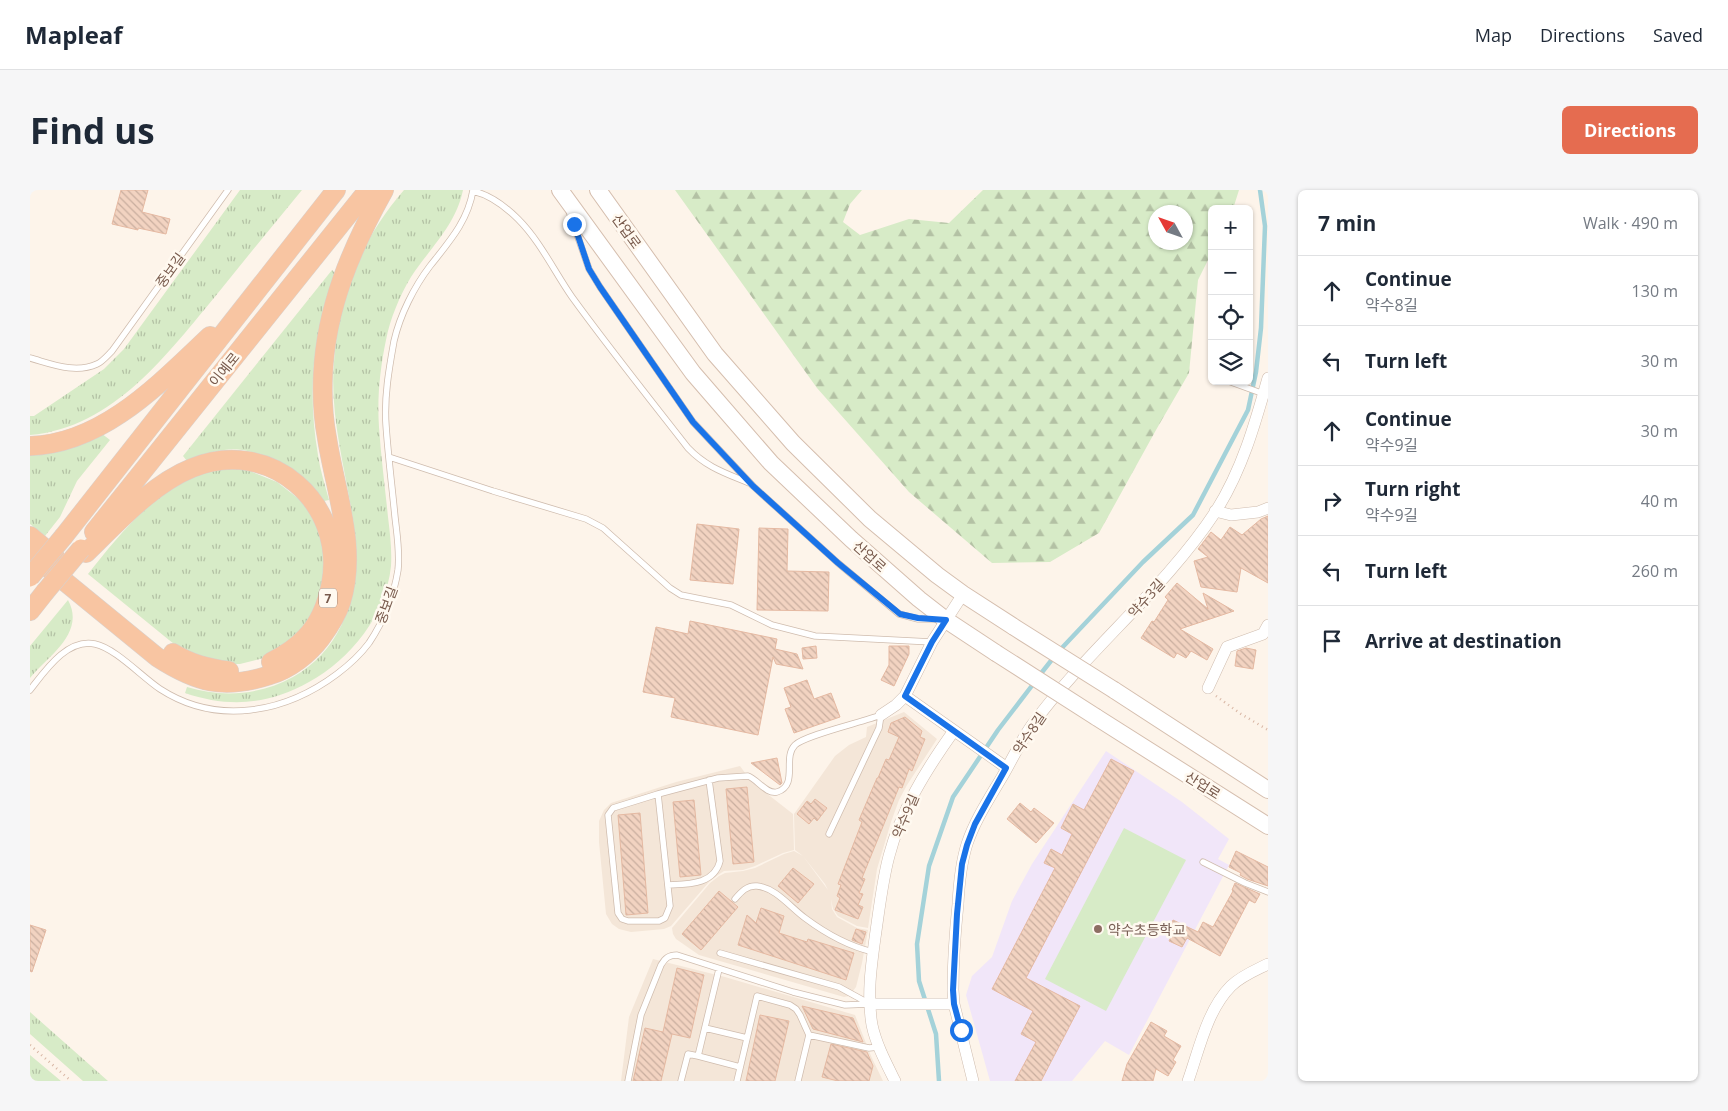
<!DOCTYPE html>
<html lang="en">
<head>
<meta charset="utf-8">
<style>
	:root { --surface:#fff; --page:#f6f6f7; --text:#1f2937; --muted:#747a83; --line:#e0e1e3; --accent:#e56c50 }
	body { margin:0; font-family:"Open Sans","Noto Sans KR",sans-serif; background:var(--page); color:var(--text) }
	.controls { position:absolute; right:15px; top:15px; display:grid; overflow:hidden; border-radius:8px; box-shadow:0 1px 4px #0004 }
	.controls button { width:45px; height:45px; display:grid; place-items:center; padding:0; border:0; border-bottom:1px solid var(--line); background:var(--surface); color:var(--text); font:25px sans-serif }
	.compass { position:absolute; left:1118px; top:15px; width:45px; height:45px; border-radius:50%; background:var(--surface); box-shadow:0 1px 4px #0004; rotate:310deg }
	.stop { position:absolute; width:15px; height:15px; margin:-11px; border:4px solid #1a73e8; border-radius:50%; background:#fff }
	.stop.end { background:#1a73e8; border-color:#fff; box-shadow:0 1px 5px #0008 }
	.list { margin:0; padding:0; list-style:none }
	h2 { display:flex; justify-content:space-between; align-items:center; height:65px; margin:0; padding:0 20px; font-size:21px }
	h2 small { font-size:16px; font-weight:400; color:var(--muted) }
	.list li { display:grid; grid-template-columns:32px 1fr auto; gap:15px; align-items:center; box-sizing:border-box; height:70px; padding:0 20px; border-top:1px solid var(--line) }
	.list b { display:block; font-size:19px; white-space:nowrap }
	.list p { margin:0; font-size:16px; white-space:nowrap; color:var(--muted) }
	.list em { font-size:16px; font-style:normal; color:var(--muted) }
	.icon { flex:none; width:28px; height:28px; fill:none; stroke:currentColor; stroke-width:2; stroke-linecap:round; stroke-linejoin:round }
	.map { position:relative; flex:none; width:1238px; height:891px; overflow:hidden; border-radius:8px }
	header { display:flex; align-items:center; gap:30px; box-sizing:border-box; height:70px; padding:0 25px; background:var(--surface); border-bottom:1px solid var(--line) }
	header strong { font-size:24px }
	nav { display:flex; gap:28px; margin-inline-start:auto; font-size:18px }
	.intro { display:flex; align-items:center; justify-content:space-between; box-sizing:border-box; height:120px; padding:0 30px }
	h1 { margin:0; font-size:35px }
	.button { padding:12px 22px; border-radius:8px; background:var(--accent); color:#fff; font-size:18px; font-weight:700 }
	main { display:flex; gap:30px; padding:0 30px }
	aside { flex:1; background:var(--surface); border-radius:8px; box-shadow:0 1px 4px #0004 }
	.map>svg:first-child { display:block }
</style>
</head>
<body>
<header>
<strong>Mapleaf</strong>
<nav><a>Map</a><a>Directions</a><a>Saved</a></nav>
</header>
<div class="intro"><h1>Find us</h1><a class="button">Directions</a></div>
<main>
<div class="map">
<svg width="1238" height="891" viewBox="0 0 1238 891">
	<defs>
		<pattern id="grass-tufts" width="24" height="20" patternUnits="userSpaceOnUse" patternTransform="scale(1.25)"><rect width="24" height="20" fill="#d7ebc7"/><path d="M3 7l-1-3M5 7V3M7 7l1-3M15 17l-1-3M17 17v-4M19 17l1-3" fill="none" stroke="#b3c1a4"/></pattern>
		<pattern id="forest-firs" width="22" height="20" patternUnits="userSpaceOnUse" patternTransform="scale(1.25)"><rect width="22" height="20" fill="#d7ebc7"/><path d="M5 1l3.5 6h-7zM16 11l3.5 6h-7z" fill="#b3c1a4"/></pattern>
		<pattern id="building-back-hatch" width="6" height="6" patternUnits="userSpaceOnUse" patternTransform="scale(1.25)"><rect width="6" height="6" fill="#f2d3c1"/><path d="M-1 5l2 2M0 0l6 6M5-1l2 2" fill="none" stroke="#c9ae9f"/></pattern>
	</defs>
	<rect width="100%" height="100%" fill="#fdf4ea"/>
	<path fill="#f4e6d8" d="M874 522 907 549 877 595 869 610 861 632 847 679 838 738 827 736 808 726 803 719 801 709 802 719 807 727 827 738 838 740 832 773 826 797 819 806 814 807 669 765 646 749 643 744 642 738 680 693 689 686 695 683 713 681 725 678 754 664 764 661 773 666 798 700 795 694 773 666 765 660 764 624 805 566 819 555 836 547 837 537Z
		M710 576 721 591 763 624 764 660 753 663 725 676 713 680 694 681 688 685 679 692 641 736 634 739 601 742 589 739 582 734 576 724 569 652V631L574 620 581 613 646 592Z
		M623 769 695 787 825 825 841 866 853 891H591L599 827Z"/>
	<path fill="#f1e6f9" d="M1076 561 1152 612 1199 649 1188 669 1199 675 1099 865 1075 851 1042 891H960L936 805 942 786 962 767 982 711 1002 674Z"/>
	<path fill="url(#grass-tufts)" d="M210 0H272C244 34 216 68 188 103 138 163 84 238 0 245V226H4L74 179 94 159Z
		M374 0H433C426 35 400 58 381 87 370 105 360 129 356 150 350 179 347 207 349 237 351 267 355 297 358 327 360 343 362 360 361 376 356 425 321 469 279 492 238 515 199 518 155 503L157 497C193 508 230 505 263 487 314 459 332 399 325 344 318 287 299 230 304 172 309 104 330 51 374 0Z
		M302 80 305 83C283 143 277 202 288 265 290 280 295 295 299 310L294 311C275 287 256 270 225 263 215 260 205 258 194 260 181 262 169 266 157 271L153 266Z
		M71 243 80 250 47 291 30 327 15 346 0 334V262Z
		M200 278 217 280 247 292 274 313 289 341 295 370 294 401 273 441 238 467 210 474H193L157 464 139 450 58 384C88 346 121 305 166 285 177 281 189 280 200 278Z
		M38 410C56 443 18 466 0 488V456Z
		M0 822 78 891H53L0 844Z
		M0 865 31 891H0Z"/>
	<path fill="url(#forest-firs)" fill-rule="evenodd" d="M645 0H832L820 14 813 32 830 45 879 29 919 33 953 0H1209L1203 19H1182V62L1168 90 1159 183 1126 240 1069 343 1020 372 962 373 879 302 787 198ZM1126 22H1156V52H1126Z"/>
	<path fill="#d7ebc7" d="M1094 638 1156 670 1076 821 1015 789Z"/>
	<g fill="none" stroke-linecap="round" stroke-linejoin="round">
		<path stroke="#a4d2d9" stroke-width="4.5" d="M1029 461 1113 372 1163 325 1218 220 1226 182 1231 138 1235 36 1230 0
			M1009 486 1024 467
			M909 891 906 844 889 791 887 754 899 676 923 607 968 540 1004 493"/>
	</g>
	<path fill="url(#building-back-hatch)" stroke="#e5b9a2" d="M91 0H118L112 22 140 29 136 44 108 38V40L82 34Z
		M1238 326V393L1211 378 1207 402 1171 397 1164 371 1178 367 1168 359 1181 342 1191 350 1200 337 1212 345 1231 329Z
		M667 334 709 339 703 394 660 390Z
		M729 338 758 339 757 381 799 382 798 421 727 420Z
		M1147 393 1178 419 1173 403 1204 421 1150 439 1183 459 1177 470 1161 461 1156 468 1147 463 1144 468 1111 448 1122 431 1124 432 1138 410 1135 407Z
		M660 431 747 449 745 459 767 464 773 479 746 474 743 467 728 545 641 527 645 508 613 502 626 437 658 444Z
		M786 456 787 468 773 469 772 458Z
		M859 456H879V464L864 496 851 490 859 475Z
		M1216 458 1226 460 1223 479 1205 476 1207 461Z
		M777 490 784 509 801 503 810 527 764 543 755 519 761 517 754 498Z
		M875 527 892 541 890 547 895 549 882 581 879 579 872 598 869 597 832 688 835 689 829 703 833 704 828 715 833 717 828 729 805 720 810 708 807 706 811 695 808 694 832 632 829 630 847 588H848L856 569 859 570 869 547 858 542 861 533Z
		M747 568 752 593 750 595 721 573Z
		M1081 569 1104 581 996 788 1050 816 1011 891H985L1006 852 991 844 1003 821 962 799 1025 678 1014 673 1021 659 1032 665 1042 644 1031 638 1043 614 1054 620Z
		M717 597 724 672 703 674 696 599Z
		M785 609 797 618 787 631 784 628 779 634 767 624 777 611 781 614Z
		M664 610 671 685 650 687 643 612Z
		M990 613 1001 622 1004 618 1024 633 1006 653 977 629Z
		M610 623 618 723 596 725 588 625Z
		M1206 661 1238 677V696L1217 689 1210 685 1211 683 1199 677Z
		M763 678 784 694 768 713 748 696Z
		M1205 693 1230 704 1225 713 1219 710 1190 766 1157 748 1152 757 1139 751 1144 741 1139 739 1143 730 1168 742 1173 732 1183 737 1203 701 1202 700Z
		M689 701 708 717 671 760 652 744Z
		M731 718 754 726 749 743 777 752 778 749 824 763 816 790 708 755 717 725 726 733Z
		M0 735 16 740 2 782 0 781Z
		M826 739 836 742 832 754 822 750Z
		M647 778 674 785 660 848 642 844 631 891H603L615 838 633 842Z
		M772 816 823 828 833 852 783 839Z
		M730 825 759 831 745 891H716Z
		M1121 832 1137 841 1134 846 1151 856 1143 870 1146 872 1138 886 1126 879 1123 891H1092L1097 874Z
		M801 854 837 862 843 876 839 891H808L792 887Z"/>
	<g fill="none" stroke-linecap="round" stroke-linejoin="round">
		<defs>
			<path id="service" d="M443 1C460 5 475 16 488 29 510 51 524 81 542 107 579 158 619 208 658 258 676 277 695 283 719 293
				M540 24 559 79 570 97 663 232 723 296 808 373 869 424 888 429H907
				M0 168C22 174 45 184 67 174 72 172 77 166 82 161L198 0
				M1198 191 1234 204
				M359 267 463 301 556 329 573 338 640 398 651 405 701 415 742 435 785 446 902 452
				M0 500C15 481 37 448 65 454 85 458 112 487 130 499 187 536 255 523 307 484 319 475 330 465 339 453 353 432 364 405 368 380 370 362 367 345 365 327 362 296 358 265 356 235 354 207 359 179 364 151 370 125 384 97 400 76 419 52 438 31 443 0
				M628 604 640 716 635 728 629 731H598L592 729 588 723 578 625 583 618 628 604 688 588 718 586C727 589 737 605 747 602 769 595 752 568 765 555 775 545 833 532 851 525
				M799 644 849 538 851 525
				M1173 672 1215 693 1238 702
				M638 695C658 694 684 695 690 671L679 590
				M705 709C711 702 717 695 727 696 746 698 760 717 775 728 795 743 818 756 843 762
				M690 763 809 797 840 814
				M675 838 717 848
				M779 845 839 858 849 857
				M668 866 710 877
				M598 891 611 825 631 775C635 768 639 765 647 765L763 802 815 815 840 814
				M651 891 658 864 668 866 689 779
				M707 891 727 806 760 815 766 819 770 825 779 845 768 891"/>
			<path id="minor" d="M1185 321 1201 325 1228 322 1238 318
				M1178 498 1197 457 1233 444 1238 435
				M875 506 977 578
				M851 525 866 515 875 506 902 452 933 404
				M840 814H924
				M865 891C856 873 846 854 842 835 837 806 841 777 845 748 849 721 852 692 859 666 871 620 896 580 923 542
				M943 891 924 814 923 800C923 771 925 743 928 714 929 694 931 673 937 654 945 630 959 609 972 587 982 570 990 552 1002 535 1058 459 1134 400 1186 321 1212 280 1225 234 1238 188
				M1158 891C1169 860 1177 820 1201 796 1211 786 1226 780 1238 774"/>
			<path id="secondary" d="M530 0 663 183 741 273 821 349 889 409 916 430 966 463
				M568 0 685 164 763 253 840 329 907 385 933 404 984 437
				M1084 500 1238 600
				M1066 527 1238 636"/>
			<path id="trunk" d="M0 256C73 254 130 193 180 146
				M64 342 338 0
				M0 346 25 367
				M34 346 306 0
				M0 363 127 467C167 493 194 500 240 485 260 479 279 464 291 448 299 437 307 425 311 412 328 358 305 301 297 248 293 227 292 205 293 184 296 117 322 57 354 0
				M56 363C86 334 122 294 162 278 240 246 316 313 301 394 297 414 289 434 275 448 265 459 253 466 241 472
				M0 421 15 402
				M143 463C161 474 178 478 199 481"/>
		</defs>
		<use href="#service" stroke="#cfbcae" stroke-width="7"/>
		<use href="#minor" stroke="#cfbcae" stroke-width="12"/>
		<use href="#secondary" stroke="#d5beae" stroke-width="18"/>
		<use href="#trunk" stroke="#d9d1cd" stroke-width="20"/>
		<path stroke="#d8b6a4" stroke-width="2.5" stroke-dasharray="1 4" stroke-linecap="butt" d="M1186 506 1211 524 1238 540
			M0 855 41 891"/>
		<use href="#service" stroke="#fff" stroke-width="5.5"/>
		<use href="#minor" stroke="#fff" stroke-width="11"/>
		<use href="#secondary" stroke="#fff" stroke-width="16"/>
		<use href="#trunk" stroke="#f8c5a2" stroke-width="19"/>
		<defs>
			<path id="secondary-bridge" d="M984 437 1084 500
				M966 463 1066 527"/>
			<path id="trunk-bridge" d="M0 387 34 346
				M15 402 51 359"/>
		</defs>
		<use href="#secondary-bridge" stroke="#d5beae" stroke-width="18" stroke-linecap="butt"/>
		<use href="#trunk-bridge" stroke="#d9d1cd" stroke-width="20" stroke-linecap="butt"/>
		<use href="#secondary-bridge" stroke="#fff" stroke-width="16"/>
		<use href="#trunk-bridge" stroke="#f8c5a2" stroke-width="19"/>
	</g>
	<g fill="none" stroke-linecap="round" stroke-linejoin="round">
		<path stroke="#1a73e8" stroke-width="6" d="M544 34 559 79 570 97 663 232 723 296 808 373 870 424 888 428 916 430 902 452 875 506 976 578 945 634 937 655 932 674 927 724 923 800 924 814 931 840"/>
	</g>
	<circle fill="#8d6e63" stroke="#fff9f0" stroke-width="2" cx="1068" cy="739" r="5"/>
	<g text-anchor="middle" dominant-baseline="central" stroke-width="5" stroke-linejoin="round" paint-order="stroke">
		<rect fill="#fff9f0" stroke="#a08a7d" stroke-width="1" x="289" y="398.5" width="18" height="19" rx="4"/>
		<g font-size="12" font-weight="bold" fill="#785a4c">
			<text x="298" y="408">7</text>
		</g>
		<g font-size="14" fill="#785a4c" stroke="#fff9f0">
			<text transform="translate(597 41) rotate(54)">산업로</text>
			<text transform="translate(140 80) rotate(-54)">중보길</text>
			<text transform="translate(194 179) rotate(-51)">이예로</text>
			<text transform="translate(840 366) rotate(42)">산업로</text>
			<text transform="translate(1116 408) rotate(-48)">약수3길</text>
			<text transform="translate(356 415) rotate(-70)">중보길</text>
			<text transform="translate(999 543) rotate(-56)">약수8길</text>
			<text transform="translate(1173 595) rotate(32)">산업로</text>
			<text transform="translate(875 626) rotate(-67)">약수9길</text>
		</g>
		<g font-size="14" fill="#785e54" stroke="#fff9f0" text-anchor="start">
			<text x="1078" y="739">약수초등학교</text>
		</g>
	</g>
</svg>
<div class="controls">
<button>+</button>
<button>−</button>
<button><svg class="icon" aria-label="locate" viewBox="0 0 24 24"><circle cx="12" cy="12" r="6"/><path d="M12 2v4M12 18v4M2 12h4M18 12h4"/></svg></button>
<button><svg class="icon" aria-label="layers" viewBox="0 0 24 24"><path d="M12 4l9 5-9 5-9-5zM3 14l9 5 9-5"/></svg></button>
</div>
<svg class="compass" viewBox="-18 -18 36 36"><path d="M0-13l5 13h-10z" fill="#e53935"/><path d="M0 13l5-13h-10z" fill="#747a83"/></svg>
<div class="stop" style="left:931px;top:840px"></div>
<div class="stop end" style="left:544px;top:34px"></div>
</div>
<aside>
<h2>7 min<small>Walk · 490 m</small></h2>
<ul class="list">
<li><svg class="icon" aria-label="ahead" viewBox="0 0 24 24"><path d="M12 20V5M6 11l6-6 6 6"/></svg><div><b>Continue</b><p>약수8길</p></div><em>130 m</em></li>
<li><svg class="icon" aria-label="left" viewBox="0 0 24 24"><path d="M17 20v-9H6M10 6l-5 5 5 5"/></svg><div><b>Turn left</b></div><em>30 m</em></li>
<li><svg class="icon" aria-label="ahead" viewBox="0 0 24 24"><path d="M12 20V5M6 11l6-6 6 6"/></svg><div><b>Continue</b><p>약수9길</p></div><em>30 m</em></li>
<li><svg class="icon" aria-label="right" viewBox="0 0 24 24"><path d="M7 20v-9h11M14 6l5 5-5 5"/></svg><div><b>Turn right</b><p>약수9길</p></div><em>40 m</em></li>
<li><svg class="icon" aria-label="left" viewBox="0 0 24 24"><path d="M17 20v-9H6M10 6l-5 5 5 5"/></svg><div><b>Turn left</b></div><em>260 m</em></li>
<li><svg class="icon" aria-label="arrive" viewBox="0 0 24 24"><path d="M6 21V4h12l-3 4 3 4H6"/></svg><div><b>Arrive at destination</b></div></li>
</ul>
</aside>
</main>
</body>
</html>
